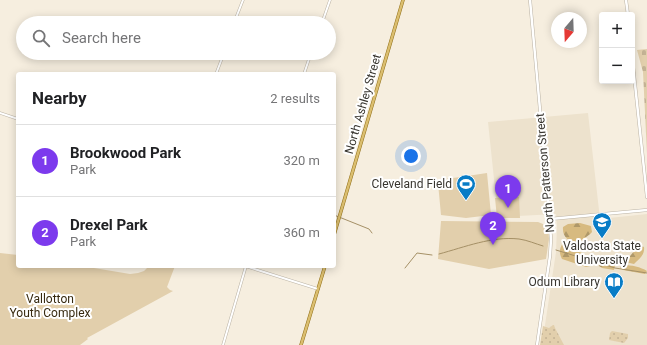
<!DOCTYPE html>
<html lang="en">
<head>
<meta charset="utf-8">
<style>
	:root { --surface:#fff; --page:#f2f2f2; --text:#202124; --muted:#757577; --line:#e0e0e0; --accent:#7c3aed }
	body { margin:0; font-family:Roboto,sans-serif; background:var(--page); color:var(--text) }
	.controls { position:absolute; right:12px; top:12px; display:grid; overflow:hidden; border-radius:4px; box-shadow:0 2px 10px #0003 }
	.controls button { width:36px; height:36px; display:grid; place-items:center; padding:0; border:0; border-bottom:1px solid var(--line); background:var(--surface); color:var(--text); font:20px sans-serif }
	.compass { position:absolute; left:551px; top:12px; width:36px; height:36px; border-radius:50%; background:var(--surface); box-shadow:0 2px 10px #0003; rotate:199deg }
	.you { position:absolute; left:411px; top:156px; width:14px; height:14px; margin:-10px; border:3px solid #fff; border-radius:50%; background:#1a73e8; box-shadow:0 0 0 6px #1a73e833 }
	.badge { display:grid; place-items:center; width:26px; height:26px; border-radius:50%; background:var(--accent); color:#fff; font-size:13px; font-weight:700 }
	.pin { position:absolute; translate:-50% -33px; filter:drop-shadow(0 1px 2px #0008) }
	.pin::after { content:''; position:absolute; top:21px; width:14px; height:12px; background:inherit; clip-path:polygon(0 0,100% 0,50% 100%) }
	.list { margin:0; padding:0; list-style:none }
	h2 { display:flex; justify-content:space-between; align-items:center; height:52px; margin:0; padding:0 16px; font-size:17px }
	h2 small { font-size:13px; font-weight:400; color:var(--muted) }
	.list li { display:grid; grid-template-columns:26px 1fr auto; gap:12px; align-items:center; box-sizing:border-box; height:72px; padding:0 16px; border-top:1px solid var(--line) }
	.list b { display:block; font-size:15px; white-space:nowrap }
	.list p { margin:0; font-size:13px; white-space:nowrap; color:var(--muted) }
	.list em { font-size:13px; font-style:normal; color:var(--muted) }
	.icon { flex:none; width:22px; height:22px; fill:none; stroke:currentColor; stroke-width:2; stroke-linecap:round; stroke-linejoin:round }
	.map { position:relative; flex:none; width:647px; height:345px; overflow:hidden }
	.search { position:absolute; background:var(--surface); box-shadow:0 2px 10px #0003; left:16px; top:16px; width:320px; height:44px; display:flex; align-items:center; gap:10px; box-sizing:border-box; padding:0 14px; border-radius:22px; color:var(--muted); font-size:15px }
	.panel { position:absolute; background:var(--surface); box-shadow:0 2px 10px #0003; left:16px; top:72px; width:320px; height:196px; border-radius:4px }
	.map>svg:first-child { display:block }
</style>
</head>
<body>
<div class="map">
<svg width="647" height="345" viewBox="0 0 647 345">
	<defs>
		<pattern id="grass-dots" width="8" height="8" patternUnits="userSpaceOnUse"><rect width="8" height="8" fill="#e2cfac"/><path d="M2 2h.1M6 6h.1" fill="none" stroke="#c3b294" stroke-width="1.8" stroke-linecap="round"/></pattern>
		<pattern id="forest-firs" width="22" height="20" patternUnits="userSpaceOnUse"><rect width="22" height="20" fill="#d7ba80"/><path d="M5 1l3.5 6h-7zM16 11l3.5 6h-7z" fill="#af9869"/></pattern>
		<pattern id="cemetery-stones" width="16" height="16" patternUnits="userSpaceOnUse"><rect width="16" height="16" fill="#e2cfac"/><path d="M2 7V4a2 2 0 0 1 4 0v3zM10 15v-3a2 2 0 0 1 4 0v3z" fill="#c3b294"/></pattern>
	</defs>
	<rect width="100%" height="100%" fill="#f6eedf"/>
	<path fill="#ede2cd" d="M588 113 600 219 647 214V345H542L556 252 557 226 556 214 498 217 488 122Z"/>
	<path fill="url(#grass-dots)" d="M553 325H554L555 328 564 345H540L543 326 549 328Z
		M612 331 628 334V338L624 343 609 340 610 333Z"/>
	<path fill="url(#forest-firs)" d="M580 223 591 226 592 232C588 237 583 238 579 242 569 243 562 237 563 227L568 224Z
		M563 243 593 259 594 265 586 267 562 259C559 253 559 249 563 243Z
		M640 246 644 247C645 255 639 259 634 264L625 262 636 249Z
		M603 258H610L616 261 614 270 602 268 599 266V260Z
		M624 265C631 265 641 267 647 271L645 274 623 270 620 268Z"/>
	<path fill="url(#cemetery-stones)" d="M647 49V154L643 72 637 50Z"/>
	<path fill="#e2cfac" d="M487 173 491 215 466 218 441 215 438 183 441 182 444 179 461 177V175H467V176Z
		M519 197 520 218H497L495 198Z
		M441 221 538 222 548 226 549 239 546 259 489 269 438 259Z
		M0 253 18 255V266H82L130 274 138 273 144 271 149 266H175L167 287 170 290 173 291 87 338 88 339 80 345H0Z"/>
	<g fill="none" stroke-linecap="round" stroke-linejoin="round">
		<path stroke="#a59066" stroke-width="1" d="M334 215 369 229 372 233
			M556 250 615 268 647 273
			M439 254C465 247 492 236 519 239 527 240 536 244 543 246
			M405 268 417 253 432 255"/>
		<defs>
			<path id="tertiary" d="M234 23 243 0
				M322 23 330 0
				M216 74 224 53
				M304 74 311 53
				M0 113 18 119
				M245 266 318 289
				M223 345 246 266"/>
			<path id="secondary" d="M530 0 546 175 551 239 550 256 537 345
				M626 0 628 15
				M632 56 647 197
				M550 219 647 210"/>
			<path id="primary" d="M334 235 403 0
				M301 345 325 266"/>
		</defs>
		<use href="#tertiary" stroke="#bbb3a5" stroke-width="3"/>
		<use href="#secondary" stroke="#bbb3a5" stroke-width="3.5"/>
		<use href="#primary" stroke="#92711a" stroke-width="3.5"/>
		<use href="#tertiary" stroke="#fff" stroke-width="2"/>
		<use href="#secondary" stroke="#fff" stroke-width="2.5"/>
		<use href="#primary" stroke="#dbbe6f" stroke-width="2.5"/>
	</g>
	<defs>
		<symbol id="stadium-pin" viewBox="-11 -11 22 30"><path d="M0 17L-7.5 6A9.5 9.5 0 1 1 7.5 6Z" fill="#087cc6" stroke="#fff"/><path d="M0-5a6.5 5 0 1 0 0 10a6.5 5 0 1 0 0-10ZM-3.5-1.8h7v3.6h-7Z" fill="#fff"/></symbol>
		<symbol id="university-pin" viewBox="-11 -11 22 30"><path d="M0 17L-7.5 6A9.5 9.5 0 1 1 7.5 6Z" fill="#087cc6" stroke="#fff"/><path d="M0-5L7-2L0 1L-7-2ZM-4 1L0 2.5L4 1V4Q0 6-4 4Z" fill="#fff"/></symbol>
		<symbol id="library-pin" viewBox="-11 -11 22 30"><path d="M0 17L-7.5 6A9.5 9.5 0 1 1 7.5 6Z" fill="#087cc6" stroke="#fff"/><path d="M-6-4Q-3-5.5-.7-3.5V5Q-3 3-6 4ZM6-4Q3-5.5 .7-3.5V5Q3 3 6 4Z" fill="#fff"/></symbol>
	</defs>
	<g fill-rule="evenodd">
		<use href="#stadium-pin" x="455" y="173" width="22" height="30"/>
		<use href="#university-pin" x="591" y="211" width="22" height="30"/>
		<use href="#library-pin" x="603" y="271" width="22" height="30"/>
	</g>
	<g text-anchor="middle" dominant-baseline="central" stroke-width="4" stroke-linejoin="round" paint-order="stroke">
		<g font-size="12" fill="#38352f" stroke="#fff">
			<text transform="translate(363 104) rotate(-74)">North Ashley Street</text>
			<text transform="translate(545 173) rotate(-95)">North Patterson Street</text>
		</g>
		<g font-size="12" fill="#38352f" stroke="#fff" text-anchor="end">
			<text x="452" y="184">Cleveland Field</text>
			<text x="602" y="246" text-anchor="middle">Valdosta State<tspan x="602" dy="14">University</tspan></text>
			<text x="600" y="282">Odum Library</text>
		</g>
		<g font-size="12" fill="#372a10" stroke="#fff">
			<text x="50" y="299">Vallotton<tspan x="50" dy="14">Youth Complex</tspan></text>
		</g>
	</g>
</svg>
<div class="controls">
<button>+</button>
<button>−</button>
</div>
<svg class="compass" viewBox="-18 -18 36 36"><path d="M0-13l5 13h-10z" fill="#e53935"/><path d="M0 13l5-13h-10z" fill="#757577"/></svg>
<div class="you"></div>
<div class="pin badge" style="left:508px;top:208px">1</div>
<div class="pin badge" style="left:493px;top:245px">2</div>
<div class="search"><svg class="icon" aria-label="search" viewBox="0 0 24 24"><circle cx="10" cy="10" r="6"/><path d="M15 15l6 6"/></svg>Search here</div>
<section class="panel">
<h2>Nearby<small>2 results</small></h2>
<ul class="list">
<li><span class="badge">1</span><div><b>Brookwood Park</b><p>Park</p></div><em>320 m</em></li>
<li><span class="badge">2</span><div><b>Drexel Park</b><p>Park</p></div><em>360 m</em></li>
</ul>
</section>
</div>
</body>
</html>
